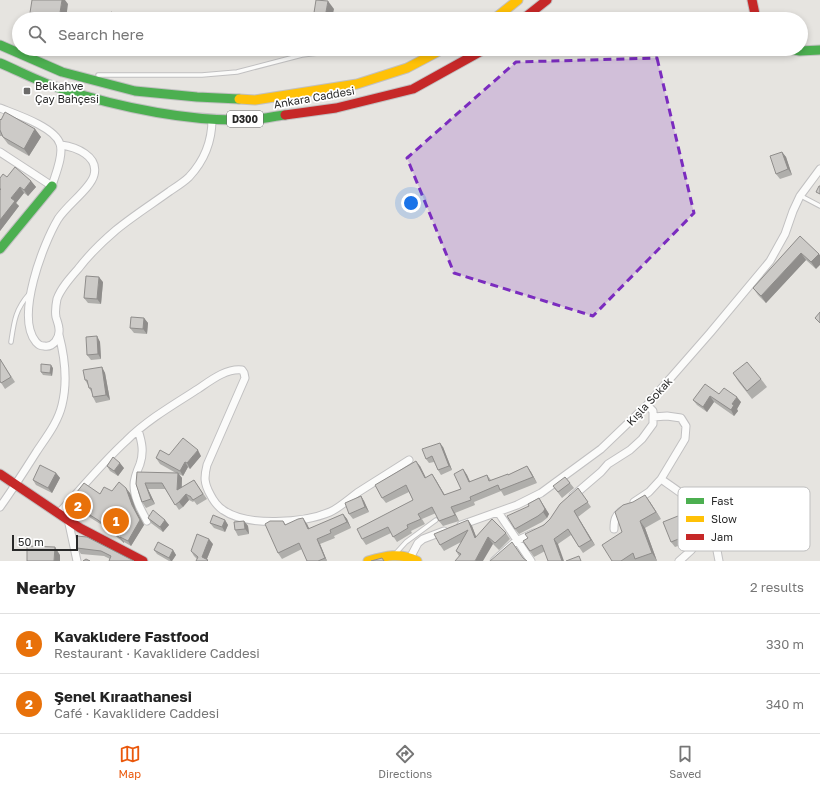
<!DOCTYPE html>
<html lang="en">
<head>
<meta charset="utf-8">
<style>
	:root { --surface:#fff; --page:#f2f2f2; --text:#222; --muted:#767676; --line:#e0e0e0; --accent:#ea580c }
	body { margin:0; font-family:"Golos Text",sans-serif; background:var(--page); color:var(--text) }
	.scale { position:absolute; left:12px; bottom:10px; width:66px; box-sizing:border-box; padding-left:4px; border:2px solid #292929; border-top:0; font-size:11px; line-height:14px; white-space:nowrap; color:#292929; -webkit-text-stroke:3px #fff; paint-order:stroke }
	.you { position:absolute; left:411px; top:203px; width:14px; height:14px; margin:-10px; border:3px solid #fff; border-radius:50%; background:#1a73e8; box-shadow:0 0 0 6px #1a73e833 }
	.badge { display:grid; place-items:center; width:26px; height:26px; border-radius:50%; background:var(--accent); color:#fff; font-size:13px; font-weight:700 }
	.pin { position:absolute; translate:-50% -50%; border:2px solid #fff; box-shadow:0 1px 4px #0006 }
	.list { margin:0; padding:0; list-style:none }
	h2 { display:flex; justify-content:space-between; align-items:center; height:52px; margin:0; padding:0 16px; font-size:17px }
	h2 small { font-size:13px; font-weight:400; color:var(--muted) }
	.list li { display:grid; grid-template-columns:26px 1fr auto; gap:12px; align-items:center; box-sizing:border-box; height:60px; padding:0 16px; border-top:1px solid var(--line) }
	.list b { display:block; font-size:15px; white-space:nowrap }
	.list p { margin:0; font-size:13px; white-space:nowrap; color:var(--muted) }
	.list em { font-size:13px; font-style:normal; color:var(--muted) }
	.icon { flex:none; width:22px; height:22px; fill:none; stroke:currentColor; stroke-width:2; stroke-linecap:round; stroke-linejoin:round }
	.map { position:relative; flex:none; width:820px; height:561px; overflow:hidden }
	.search { position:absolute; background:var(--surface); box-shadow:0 2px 6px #0003; left:12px; right:12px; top:12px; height:44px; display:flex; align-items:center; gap:10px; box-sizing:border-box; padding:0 14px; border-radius:22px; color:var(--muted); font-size:15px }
	.sheet { height:172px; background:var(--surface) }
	nav { display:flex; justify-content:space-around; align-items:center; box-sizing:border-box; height:56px; border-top:1px solid var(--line); background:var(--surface); font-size:11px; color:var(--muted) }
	nav a { display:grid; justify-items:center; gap:2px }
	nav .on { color:var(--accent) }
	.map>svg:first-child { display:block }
</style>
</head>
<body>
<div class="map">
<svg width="820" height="561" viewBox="0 0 820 561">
	<rect width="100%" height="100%" fill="#e6e4e0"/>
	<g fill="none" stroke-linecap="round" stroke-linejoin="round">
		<defs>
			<path id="lane" d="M98 75H202L237 72 302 55 351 49
				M801 196 820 206
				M11 342C14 322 15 310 29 294
				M396 553 406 542 436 520"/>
			<path id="street" d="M0 108C15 114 55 127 60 144 64 155 55 175 52 186L0 152
				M61 145C76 147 99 156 94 175 91 188 67 205 58 219 43 244 15 317 36 342 39 345 40 346 44 346 53 348 60 338 59 329 59 325 57 321 56 317 55 312 56 304 57 299 61 288 70 278 78 269 88 256 103 241 116 230 133 216 152 204 170 191 176 187 184 182 189 177 204 161 212 141 212 119
				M138 430C142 442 144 452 140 464 137 471 134 478 134 485 134 498 141 510 147 521
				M661 479C675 489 696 502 705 517 712 528 717 548 719 561
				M573 496 601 472 608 464 630 450 642 439 653 424V411L647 405
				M634 502 649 492 661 479 685 439 686 426 681 418 667 416 653 417
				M0 507C13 489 25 470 37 451 47 436 58 422 62 405 68 381 65 358 59 335
				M498 512 531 561
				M59 513C81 489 102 463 126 441 147 420 173 405 198 389 210 381 226 368 242 370L244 373 245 378 207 465C204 477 204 483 210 494 213 500 217 506 223 510 247 527 304 523 330 512 339 508 349 499 357 493 374 482 392 471 409 460
				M68 519 77 561
				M461 525 517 505 541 493 601 449 647 405 710 333 770 261 785 234 793 211 800 196 820 169
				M614 529C614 520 615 515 623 510
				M409 560 418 543 423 539 444 531
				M494 561 516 541 534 533
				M679 561C692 551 702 540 708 524"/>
			<path id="fast" d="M0 45 62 72 135 91 197 97 239 99
				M789 49 800 51 820 50
				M0 63C19 71 39 82 59 88 117 107 196 124 258 119 267 118 276 116 285 115
				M0 249 52 186"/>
			<path id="slow" d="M494 19 518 0
				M239 99 255 100 357 84 407 68 443 49
				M368 561C385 556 400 552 417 561"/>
			<path id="jam" d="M752 0 756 19
				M523 19 547 0
				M285 115 336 108 413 89 485 49
				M0 474 80 528 143 561"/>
		</defs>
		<use href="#lane" stroke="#c1c0c1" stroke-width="5.5"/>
		<use href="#street" stroke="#c1c0c1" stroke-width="9"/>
		<use href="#fast" stroke="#c1c0c1" stroke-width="11"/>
		<use href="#slow" stroke="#c1c0c1" stroke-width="11"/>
		<use href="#jam" stroke="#c1c0c1" stroke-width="11"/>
		<use href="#lane" stroke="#fbfbfa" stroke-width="3.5"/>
		<use href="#street" stroke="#fbfbfa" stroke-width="7"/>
		<use href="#fast" stroke="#4caf50" stroke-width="9"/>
		<use href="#slow" stroke="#ffc107" stroke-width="9"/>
		<use href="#jam" stroke="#c62828" stroke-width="9"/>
	</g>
	<path fill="#afaeab" d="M0 119 35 129 41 137 29 156 8 144 2 136H0Z
		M782 152 786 157 792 175 780 179 776 174Z
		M7 177 31 181 36 187 28 196 24 193 16 203 19 206 0 231V178Z
		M800 236 816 269 806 260 766 303 758 295 753 288Z
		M103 282 101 304 88 303 84 298Z
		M144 318 148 323 147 334 134 333 130 328Z
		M97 336 100 342 101 359 91 360 87 355Z
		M0 359 15 382 5 389 0 381Z
		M102 367 105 373 110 400 96 403 93 397 92 393 89 388 88 385 85 380Z
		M53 368 52 376 43 375 41 372Z
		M733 373 761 379 767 387 752 399 738 381Z
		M719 394 741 402 737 409 738 411 734 416 714 402 707 412 697 405 693 400Z
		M443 447 452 470 441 475 438 470 434 462 429 463 426 459Z
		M169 455 201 456 190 469 188 467 183 476 179 474 182 478V488L194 480 207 499 197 505 194 501 193 502 189 500 183 507 179 510 165 489H148L155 504 146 508 142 502 136 484 176 473 160 464 156 458Z
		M107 466 124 468 118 476 110 471Z
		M420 466 426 478 432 474 445 495 461 489 463 469 467 475 470 482 487 475 491 480 508 475 527 466 531 472 537 483 504 496 501 491 474 502 475 505 455 513 459 521 443 526 439 521 436 513 422 519 425 524 411 531 412 533 397 542 391 533 366 545 362 539 413 500 409 492 386 503 382 498Z
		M56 473 60 478 52 493 36 485 33 480Z
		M570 483 574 488 562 498 553 486Z
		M578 488 591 507 578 517 595 545 583 553 571 535 558 544 534 557 523 541 528 538 550 519Z
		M112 491 130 493 136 510 144 525 131 546 124 542V543L102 525 73 507 69 502 100 494Z
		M361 496 364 501 369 512 353 519 349 514Z
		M539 498 549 514 547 518 542 522 519 534 515 529 529 506Z
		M650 502 661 519 645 528 657 561H612L622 532Z
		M343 514 347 519 351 528 334 536 335 538 320 544 327 561H307L302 549 282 559 278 553 283 521 286 525 307 524 309 529Z
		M678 516 682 521 690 542 675 547 671 542Z
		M148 518 165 520 169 525 163 532 151 523Z
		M225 520 228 525 225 532 214 528 210 523Z
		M468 520 472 526 476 537 506 533 510 539 499 550 493 544 459 556 456 551 461 542 444 551 440 545Z
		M244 521 248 526 249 534 238 536 235 530Z
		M77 536 134 561 110 559 104 556 81 554 77 548Z
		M213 544 207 559H197L194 556 191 551Z
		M154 550H173L176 555 172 561H169L157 554Z"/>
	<path fill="#8f8d8b" d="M62 0H65L68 4 66 19H59Z
		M328 1 334 9 332 19 326 12Z
		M119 15 121 18V19H117Z
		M35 129 41 137 29 156 24 149Z
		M782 152 786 157 792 175 788 169Z
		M31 181 36 187 28 196 24 190Z
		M20 187 24 193 16 203 19 206 0 231V220L11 198Z
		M801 253 806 260 766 303 761 296Z
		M819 254 820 255V265L816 269 811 262Z
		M99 277 103 282 101 304 97 299Z
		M144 318 148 323 147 334 143 329Z
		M97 336 100 342 101 359 98 354Z
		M51 365 53 368 52 376 50 373Z
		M102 367 105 373 110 400 106 395Z
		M710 396 714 402 707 412 703 407Z
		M737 397 741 402 737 409 738 411 734 416 731 410 732 404Z
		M440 443 443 447 452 470 449 466Z
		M198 450 201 456 190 469 187 463Z
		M416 461 420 466 429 484 425 478Z
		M185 462 188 467 183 476 180 471Z
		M120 463 124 468 118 476 114 471Z
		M527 466 531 472 537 483 533 477Z
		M463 469 467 475 473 488 469 482Z
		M56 473 60 478 52 493 48 488Z
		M178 473 182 478 181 496 177 490Z
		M432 474 436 480 448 501 444 495Z
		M145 483 148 489 155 504 151 499Z
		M126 488 130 493 136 510 144 525 131 546 128 541 132 505Z
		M186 494 189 500 183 507 179 502Z
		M645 495 650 502 661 519 656 512Z
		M361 496 364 501 369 512 365 507Z
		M539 498 549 514 547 518 543 512Z
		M451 507 455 513 459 521 455 515Z
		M574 511 578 517 595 545 591 540Z
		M343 514 347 519 351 528 347 522Z
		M678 516 682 521 690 542 686 536Z
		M303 518 307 524 312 534 308 529Z
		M165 520 169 525 163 532 160 527Z
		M225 520 228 525 225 532 222 527Z
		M468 520 472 526 479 544 475 538Z
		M244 521 248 526 249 534 245 529Z
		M640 521 645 528 657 561 652 553Z
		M120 537 124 542V543L120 538Z
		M488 537 493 544 483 561H475Z
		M209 539 213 544 206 561 202 557Z
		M317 539 320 544 327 561 325 558Z
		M554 539 558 544 564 561H562Z
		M55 547 60 555V561H54Z
		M173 550 176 555 172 561H171L169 558Z"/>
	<path fill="#cccac7" stroke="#8f8d8b" d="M32 0H62L59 19H29Z
		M316 0 328 1 326 12 361 17V19H313Z
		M111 12 119 15 117 19H107Z
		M84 15 94 19H82Z
		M5 112 35 129 24 149 3 137 0 130V119L1 120Z
		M782 152 788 169 776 174 770 156Z
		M15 167 31 181 24 190 20 187 11 198 15 201 0 220V190L1 189H0V178L3 174 7 177Z
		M819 186H820V194L816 192Z
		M800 236 819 254 811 262 801 253 761 296 753 288Z
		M86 276 99 277 97 299 84 298Z
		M820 312V323L815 318Z
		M131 317 144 318 143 329 130 328Z
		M97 336 98 354 87 355 86 337Z
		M0 359 11 377 1 383 0 381Z
		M747 362 761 379 747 391 733 373Z
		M41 364 51 365 50 373 41 372Z
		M102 367 106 395 93 397 91 388H89L87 380H85L83 370Z
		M705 384 719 394 724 388 737 397 732 404 734 405 731 410 710 396 703 407 693 400Z
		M183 438 198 450 187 463 185 462 180 471 156 458 160 450 169 455Z
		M440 443 449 466 438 470 432 456 426 459 422 449Z
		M113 457 120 463 114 471 107 466Z
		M416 461 425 478 432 474 444 495 461 489 454 474 463 469 469 482 487 475 489 481 508 474V475L527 466 533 477 500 490 498 485 470 497 471 500 451 507 455 515 439 521 432 507 418 514 421 519 407 525 408 528 393 537 388 527 362 539 357 529 413 500 406 485 382 498 375 485Z
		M40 465 56 473 48 488 33 480Z
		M137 472 178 473 177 490 194 480 203 494 193 500 190 496H189L186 494 179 502 175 505 162 483H145L151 499 142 502 136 484Z
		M565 477 570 483 558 492 553 486Z
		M119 482 126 488 132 505 140 520 128 541 120 537V538L98 520 69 502 84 483 100 494 104 487 112 491Z
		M578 488 588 502 574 511 591 540 579 547 568 529 554 539 562 561H548L542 545 530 551 523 541 528 538 525 534 544 525 550 519 560 504Z
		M645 495 656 512 640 521 652 553 635 559 633 553 621 561H612L602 545 622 532 615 512 623 505 633 502Z
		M361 496 365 507 349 514 345 503Z
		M539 498 545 509 543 512 538 516 515 529 507 516 529 506 528 504Z
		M153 510 165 520 160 527 148 518Z
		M343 514 347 522 330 530 331 533 317 539 325 558 318 561H307L299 543 278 553 265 524 270 521H283L285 525 298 519 303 518 308 529Z
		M213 515 225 520 222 527 210 523Z
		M678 516 686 536 671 542 663 522Z
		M492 519 506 533 495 543 488 537 475 561H455L461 554 456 551 468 530 440 545 434 534 468 520 475 538Z
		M244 521 245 529 235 530 234 522Z
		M197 534 209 539 202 557 208 560 207 561H196L198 557 191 551Z
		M77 536 87 537 134 561H109L111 556 101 551 77 548Z
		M158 542 173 550 169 558 154 550Z
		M512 542 523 558 527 561H490Z
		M27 546 55 547 54 561H27Z
		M579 556 581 561H566Z
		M382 558 384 561H371Z
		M86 559 90 561H83Z"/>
	<path fill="#7b2cbf" fill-opacity="0.2" stroke="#7b2cbf" stroke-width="3" stroke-dasharray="8 5" stroke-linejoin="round" d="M657 58 694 213 593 316 454 273 407 158 516 62Z"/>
	<rect fill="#6b6a69" stroke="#fff" stroke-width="1.5" x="23" y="87" width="8" height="8" rx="2"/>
	<g text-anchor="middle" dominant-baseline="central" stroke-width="3.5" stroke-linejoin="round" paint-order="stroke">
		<rect fill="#fff" stroke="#696969" stroke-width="1" x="227" y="111" width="36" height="16" rx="3"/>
		<g font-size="10" font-weight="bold" fill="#292929">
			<text x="245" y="119">D300</text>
		</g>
		<g font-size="11" fill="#292929" stroke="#fff" text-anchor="start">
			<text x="35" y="85">Belkahve<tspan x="35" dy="13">Çay Bahçesi</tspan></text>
		</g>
		<g font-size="11" fill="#292929" stroke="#fff">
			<text transform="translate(314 97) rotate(-10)">Ankara Caddesi</text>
			<text transform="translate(649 401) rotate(-47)">Kışla Sokak</text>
		</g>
	</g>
	<rect x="678" y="487" width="132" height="64" rx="6" fill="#fff" stroke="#bfbfbf" stroke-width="1"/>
	<rect x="686" y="498" width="18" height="6" fill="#4caf50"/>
	<rect x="686" y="516" width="18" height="6" fill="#ffc107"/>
	<rect x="686" y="534" width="18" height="6" fill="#c62828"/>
	<g font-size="11" fill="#292929">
		<text x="711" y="505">Fast</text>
		<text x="711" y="523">Slow</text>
		<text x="711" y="541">Jam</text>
	</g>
</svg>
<div class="scale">50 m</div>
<div class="you"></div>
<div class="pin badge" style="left:116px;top:521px;background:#e8710a">1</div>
<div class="pin badge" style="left:78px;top:506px;background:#e8710a">2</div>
<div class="search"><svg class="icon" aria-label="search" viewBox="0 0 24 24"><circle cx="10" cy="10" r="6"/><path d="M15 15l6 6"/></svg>Search here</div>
</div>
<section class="sheet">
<h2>Nearby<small>2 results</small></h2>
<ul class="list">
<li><span class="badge" style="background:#e8710a">1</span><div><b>Kavaklıdere Fastfood</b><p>Restaurant · Kavaklidere Caddesi</p></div><em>330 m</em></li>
<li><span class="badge" style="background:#e8710a">2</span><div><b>Şenel Kıraathanesi</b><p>Café · Kavaklidere Caddesi</p></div><em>340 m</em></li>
</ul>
</section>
<nav>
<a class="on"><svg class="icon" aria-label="map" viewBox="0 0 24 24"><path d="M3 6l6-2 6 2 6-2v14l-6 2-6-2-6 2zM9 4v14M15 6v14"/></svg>Map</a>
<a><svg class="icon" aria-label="directions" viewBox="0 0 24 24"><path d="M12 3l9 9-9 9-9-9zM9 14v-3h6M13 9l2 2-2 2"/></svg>Directions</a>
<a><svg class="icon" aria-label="saved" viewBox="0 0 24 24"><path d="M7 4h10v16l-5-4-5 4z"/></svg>Saved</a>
</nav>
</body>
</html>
